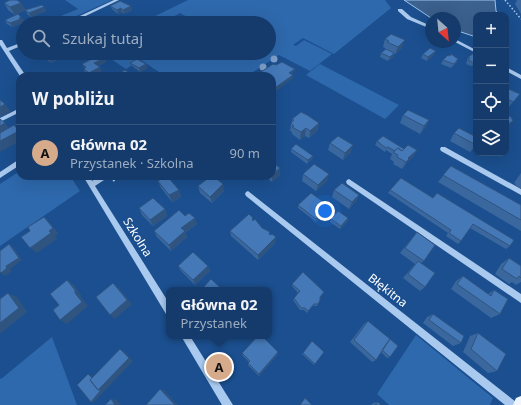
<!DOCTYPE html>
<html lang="pl">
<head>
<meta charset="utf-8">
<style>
	:root { --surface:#143b6b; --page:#214673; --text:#f1f3f6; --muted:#9dadc1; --line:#33557e; --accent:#d6ab8b }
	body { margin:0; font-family:"Noto Sans",sans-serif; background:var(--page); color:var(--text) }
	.controls { position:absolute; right:12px; top:12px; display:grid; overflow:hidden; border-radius:8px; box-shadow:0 4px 16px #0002 }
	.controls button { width:36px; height:36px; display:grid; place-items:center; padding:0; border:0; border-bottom:1px solid var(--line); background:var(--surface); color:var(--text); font:20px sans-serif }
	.compass { position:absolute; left:425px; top:12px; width:36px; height:36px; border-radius:50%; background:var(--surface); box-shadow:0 4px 16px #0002; rotate:153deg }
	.you { position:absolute; left:325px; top:211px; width:14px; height:14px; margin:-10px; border:3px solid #fff; border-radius:50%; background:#1a73e8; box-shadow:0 0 0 6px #1a73e833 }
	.badge { display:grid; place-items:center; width:26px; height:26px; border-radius:50%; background:var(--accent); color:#111; font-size:13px; font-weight:700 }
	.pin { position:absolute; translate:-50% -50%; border:2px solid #fff; box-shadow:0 1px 4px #0006 }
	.popup { position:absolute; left:166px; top:287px; width:106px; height:52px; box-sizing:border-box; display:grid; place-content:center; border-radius:8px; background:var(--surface); filter:drop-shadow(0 1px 3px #0005); font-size:13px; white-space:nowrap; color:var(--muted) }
	.popup b { font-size:15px; color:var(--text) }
	.popup::after { content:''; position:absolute; left:50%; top:100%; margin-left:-8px; border:8px solid transparent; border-top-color:var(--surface) }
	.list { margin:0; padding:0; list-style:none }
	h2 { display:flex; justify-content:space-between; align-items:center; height:52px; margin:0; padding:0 16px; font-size:17px }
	h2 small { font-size:13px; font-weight:400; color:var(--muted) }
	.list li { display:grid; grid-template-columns:26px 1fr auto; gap:12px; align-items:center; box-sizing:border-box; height:56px; padding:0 16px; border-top:1px solid var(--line) }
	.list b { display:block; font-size:15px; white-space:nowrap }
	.list p { margin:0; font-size:13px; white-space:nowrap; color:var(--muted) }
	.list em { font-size:13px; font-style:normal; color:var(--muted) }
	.icon { flex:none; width:22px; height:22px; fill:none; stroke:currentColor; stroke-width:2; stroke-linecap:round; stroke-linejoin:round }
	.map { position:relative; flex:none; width:521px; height:405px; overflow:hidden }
	.search { position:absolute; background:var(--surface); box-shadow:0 4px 16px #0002; left:16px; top:16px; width:260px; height:44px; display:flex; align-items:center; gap:10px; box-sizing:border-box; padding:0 14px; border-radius:22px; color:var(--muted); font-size:15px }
	.panel { position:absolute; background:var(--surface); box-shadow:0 4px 16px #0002; left:16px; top:72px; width:260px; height:108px; border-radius:12px }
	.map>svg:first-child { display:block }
</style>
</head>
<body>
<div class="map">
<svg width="521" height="405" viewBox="0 0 521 405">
	<rect width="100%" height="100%" fill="#1b4f8f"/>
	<path fill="#2e69ad" d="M65 0H112L61 23H44L78 9Z
		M188 0H385L391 8 334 54 303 38 293 45 296 46 304 40 332 54 310 71 279 55 247 76H152L159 72 141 60 126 69 111 59 122 53H269V23H179L189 18 180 13C169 19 159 27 147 20Z
		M320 64 399 105 385 119 306 75Z
		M20 171V176H70L80 191 0 246V184Z
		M416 335 493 398 490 405H389L377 394Z
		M52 337 77 405H0V378L1 379Z"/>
	<path fill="#3c6290" stroke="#9cc4f0" d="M404 0H495L496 11 499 15H476V37L455 30V18H431Z"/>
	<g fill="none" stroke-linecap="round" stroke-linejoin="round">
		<path stroke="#a9c9ee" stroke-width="1.5" stroke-dasharray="1.5 2" stroke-linecap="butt" d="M505 0 521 19"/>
		<path stroke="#a9c9ee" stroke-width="2" stroke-dasharray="2 3" stroke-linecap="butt" d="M113 181 120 176"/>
		<path fill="#a9c9ee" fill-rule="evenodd" d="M114 0H119L71 23H65Z
			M398 9H402L411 17 431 26V29L407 19 398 11Z
			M455 39 476 50V53L455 42Z
			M0 40H2L7 48 23 42V45L9 51 26 76H20L0 45Z
			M506 67 521 75V79L506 71Z
			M20 108V112L0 122V118Z
			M441 147H445L521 189V195L441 151 440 149Z
			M18 160H20V165L0 178V172Z
			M83 176H90L92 181 100 176H108L107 178 95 186 169 303V315L166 314Z
			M349 179 521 294V303L347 184 346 182 347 180Z
			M248 191 516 402 518 405H505L246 196 245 194 246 192Z
			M181 336H190L233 405H222Z"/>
		<path fill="#f0f6ff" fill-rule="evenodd" d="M521 396V405H513L516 398Z"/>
	</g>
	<g fill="#7ea0ca">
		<circle cx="274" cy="59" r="3.5"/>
		<circle cx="263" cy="67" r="3.5"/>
	</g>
	<path fill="#3a679d" d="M517 0H521V14L515 4Z
		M4 3H21L25 10 44 7 46 11 31 17 27 14 26 10 15 15 8 10Z
		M110 6H131L132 10 124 14 122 12 118 14 112 9Z
		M5 20H24L22 21 23 23 12 27 7 24Z
		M385 39 402 48 395 54H394L393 57 388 61 380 57 381 53 385 50V48L383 47Z
		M41 53 63 57 51 63 43 57Z
		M423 54 434 55 427 61 421 58Z
		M476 55V66L473 65 471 66 466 64 468 57Z
		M105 58 106 62 98 66 100 67 101 71 92 76H90L85 73 84 69 85 68 82 64Z
		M458 59 456 63 451 68 441 64 443 60Z
		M130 63 146 64 147 68 140 72 132 66Z
		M506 88 520 94 507 109 506 108Z
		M403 115 429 120 425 128 420 134 400 123Z
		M292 119 319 123 317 131 309 138 305 136 300 140 292 134V132L290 131 291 123 292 122Z
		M454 133 476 145 470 152 450 141Z
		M377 141 404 149 417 150 413 157 407 162 405 166 402 169 393 164 394 162 390 159 392 154 386 150 385 152 375 145Z
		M330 143 351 152 343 160 328 150Z
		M291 149 313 156 312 159 307 164 291 152Z
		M451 166 521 205V231L438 182Z
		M280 168V175L272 182 267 178 265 180 260 176H272Z
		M521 173V189L515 185 516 184 514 183Z
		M303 174 327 181 316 191 302 181Z
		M401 178 510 246 506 249 470 228 461 241 458 244 446 236 448 233 388 193 390 190Z
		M158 181 179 190 181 197 172 202 161 188Z
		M198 186 224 191 212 203 200 193Z
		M334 190 359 195 356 201 349 209 332 197Z
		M298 205 329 206 328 209 316 222 298 208Z
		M139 208 165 209 167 216 153 226 142 215Z
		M185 216 197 224 185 233 187 237 171 251 157 237 154 231Z
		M348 218 347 222 340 229 330 222 331 219Z
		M253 221 262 228 270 232V234L275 243 258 260 231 236 230 231Z
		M417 232 424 261 421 263 425 287 420 291 403 278 415 264 400 253Z
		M509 258 521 266V282L516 285 512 282 509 284 495 274 501 264Z
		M178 266H208L210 271 195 285 181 271Z
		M463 276 488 294 494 290 500 314 491 318 451 289 456 281Z
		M292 284 324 292 320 298V300L317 306H313L307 313 304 310H300L293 300 294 298 298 293 292 286Z
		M433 314 461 343 453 346 423 323 427 317Z
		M368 321 388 338 390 357 387 358 381 352 376 360 372 362 350 342 364 324Z
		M478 333 497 371 488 373 463 352 470 336Z
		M312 341 324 352 314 365 302 354Z
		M278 352V354L259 376 248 365V363L249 362 243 356 242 353Z
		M378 402 381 405H371L373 403Z"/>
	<path fill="#305480" d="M21 3 26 10 15 15 10 7Z
		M131 6 132 10 124 14 123 10Z
		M44 7 46 11 31 17 29 13Z
		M121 8 122 12 118 14 117 10Z
		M21 17 24 20 22 21 23 23 12 27 10 23Z
		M405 40 402 48 395 54 398 47Z
		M436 51 434 55 427 61 428 57Z
		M61 53 63 57 51 63 48 59Z
		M394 53 393 57 388 61 390 57Z
		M105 58 106 62 96 67 94 63Z
		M458 59 456 63 451 68 454 64Z
		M146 64 147 68 140 72 139 68Z
		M100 67 101 71 91 76 89 73Z
		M295 69 294 72 289 76V73Z
		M129 73 130 76H124Z
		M293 75V78L272 94V90Z
		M5 104 11 112 0 117V107Z
		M429 120 425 128 420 134 424 126Z
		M513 121 506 129V127L508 124Z
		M5 123 11 131 0 137V126Z
		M319 123 317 131 309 138 310 131Z
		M306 128 305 136 300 140 301 132Z
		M19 131 20 132V141L0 152V141Z
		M353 145 351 152 343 160 345 153Z
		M417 150 413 157 407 162 405 166 402 169 408 158Z
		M313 156 312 159 307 164 308 160Z
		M280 168V175L272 182V175Z
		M329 174 327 181 316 191 318 185Z
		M265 176H267V178L265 180Z
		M223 184 224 191 212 203 210 197Z
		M179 190 181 197 172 202 169 195Z
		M359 195 356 201 349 209 352 202Z
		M329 206 328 209 316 222V219Z
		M165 209 167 216 153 226 150 220Z
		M44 217 50 223 59 234 55 236 57 239 37 253 30 248 49 231Z
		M195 218 197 224 185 233 187 237 171 251 169 245 181 228Z
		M348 218 347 222 340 229 341 226Z
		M276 237 275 243 258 260V255Z
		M9 244 13 247 22 260 10 269 12 271 5 276 1 273Z
		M208 266 210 271 195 285 193 280Z
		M67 280 74 285 81 295V297L88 306 67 324 60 320 75 293Z
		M113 283 118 287 132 304 115 319 110 315Z
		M8 293 17 297 27 312 0 334V323Z
		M120 349 125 352 133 361 94 402H91L98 390 88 374 91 375 101 387Z
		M278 352V354L259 376V374Z
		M160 389 164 390 178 405H175Z
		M111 399 117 400 121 405H115Z"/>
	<path fill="#4478b7" stroke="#305480" d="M10 0H17L21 3 10 7 4 3Z
		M120 1 131 6 123 10 121 8 117 10 110 6Z
		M42 5 44 7 29 13 25 10Z
		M18 14 21 17 19 18 21 19 10 23 5 20Z
		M92 18 96 21H95L92 19 81 23Z
		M92 19 97 22 95 23H83Z
		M391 34 405 40 398 47 387 42 389 41 385 39Z
		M430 48 436 51 428 57 423 54Z
		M386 49 394 53 390 57 381 53Z
		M41 53H61L48 59Z
		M474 53 476 55V61L474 63 468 60 470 58 468 57Z
		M451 54 458 59 454 64 443 60 448 55 450 56Z
		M100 55 105 58 94 63 100 67 89 73 84 69 86 67 82 64Z
		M137 59 146 64 139 68 130 63Z
		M282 62 295 69 289 73 293 75 272 90V76H255L273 64 276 65Z
		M125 70 129 73 124 76H115Z
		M506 88 520 94 513 102 506 98Z
		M0 100 5 104 0 107Z
		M408 110 429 120 424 126 403 115Z
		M301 112 307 115 319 123 310 131 306 128 301 132 292 127 294 126 291 123 294 120 292 119Z
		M506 114 511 117 513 121 508 124H506Z
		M0 119 5 123 0 126Z
		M14 125 19 131 0 141V133Z
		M459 128 476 137V145L454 133Z
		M338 136 353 145 345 153 330 143Z
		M383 136 404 149 402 151 398 148 395 151 388 147 386 148 377 141Z
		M296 144 313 156 308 160 291 149Z
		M408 145 417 150 408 158 409 159 406 162 397 157 398 155 393 152 398 148 402 151Z
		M272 162 280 168 272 175Z
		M314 164 329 174 318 185 303 174Z
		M451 166 521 205V220L443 175Z
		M166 176H167L179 190 169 195 158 181Z
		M211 176H213L223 184 210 197 198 186Z
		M401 178 433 198 437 193 514 240 510 246 473 224 461 241 449 233 451 230 390 190Z
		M342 183 359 195 352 202 334 190Z
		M311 193 329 206 316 219 298 205Z
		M153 198 165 209 150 220 139 208Z
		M179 210 185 216 189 213 195 218 181 228 185 231 169 245 154 231Z
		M338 211 348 218 341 226 331 219Z
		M249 214 253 218 252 219 253 221 255 219 262 228 270 232 269 233 270 235 272 234 276 237 258 255 230 231Z
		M44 217 53 228 49 231 51 233 30 248 21 237 30 231 28 227Z
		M417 232 435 245 424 261 405 248Z
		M9 244 19 258 6 266 7 268 1 273 0 272V251Z
		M193 252 208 266 193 280 178 266Z
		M509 258 521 266V278L519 276 517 279 502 269Z
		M418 261 435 273 425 287 408 274Z
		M303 272 324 292 320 297V300L318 304H314L308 311 305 308H301L294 298 300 291 292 284Z
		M463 276 491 296 494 290 508 299 500 314 457 284Z
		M211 279 223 290H201Z
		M67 280 75 290V293L82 302 60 320 53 310 59 305 50 294Z
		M113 283 127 300 110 315 96 297Z
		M8 293 19 308 0 323V299Z
		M433 314 464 336 461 343 429 320Z
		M368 321 390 339 376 360 354 340Z
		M478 333 506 354 497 371 471 349Z
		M258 336H262L278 352 259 374 248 363 250 361 242 353Z
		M389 338 398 346 390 357 382 350 390 339Z
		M312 341 324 352 315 364 303 353Z
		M120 349 129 358 98 390 90 380Z
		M88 374 92 378 90 380 98 390H101L91 402 77 385Z
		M160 389 175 405H146Z
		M305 398 312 405H300Z
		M111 399 115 405H105Z
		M378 402 381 405H375Z"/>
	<g text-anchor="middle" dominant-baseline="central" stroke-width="3" stroke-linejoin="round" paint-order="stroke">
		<g font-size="12" fill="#fff" stroke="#1b4f8f">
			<text transform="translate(138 237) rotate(58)">Szkolna</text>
			<text transform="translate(388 290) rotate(38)">Błękitna</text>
		</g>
	</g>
</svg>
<div class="controls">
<button>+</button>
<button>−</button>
<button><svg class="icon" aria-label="locate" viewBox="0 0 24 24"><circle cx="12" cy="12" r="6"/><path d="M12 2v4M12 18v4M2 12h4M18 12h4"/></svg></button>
<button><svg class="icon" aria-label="layers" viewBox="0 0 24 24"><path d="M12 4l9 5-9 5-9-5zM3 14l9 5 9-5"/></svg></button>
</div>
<svg class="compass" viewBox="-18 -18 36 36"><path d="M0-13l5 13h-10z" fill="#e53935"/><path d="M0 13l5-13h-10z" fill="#9dadc1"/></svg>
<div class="you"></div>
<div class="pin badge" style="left:219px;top:367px">A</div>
<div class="popup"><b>Główna 02</b>Przystanek</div>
<div class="search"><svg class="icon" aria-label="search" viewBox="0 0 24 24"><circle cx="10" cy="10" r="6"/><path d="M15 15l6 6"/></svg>Szukaj tutaj</div>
<section class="panel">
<h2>W pobliżu<small></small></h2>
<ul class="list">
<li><span class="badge">A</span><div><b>Główna 02</b><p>Przystanek · Szkolna</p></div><em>90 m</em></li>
</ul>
</section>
</div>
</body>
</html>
